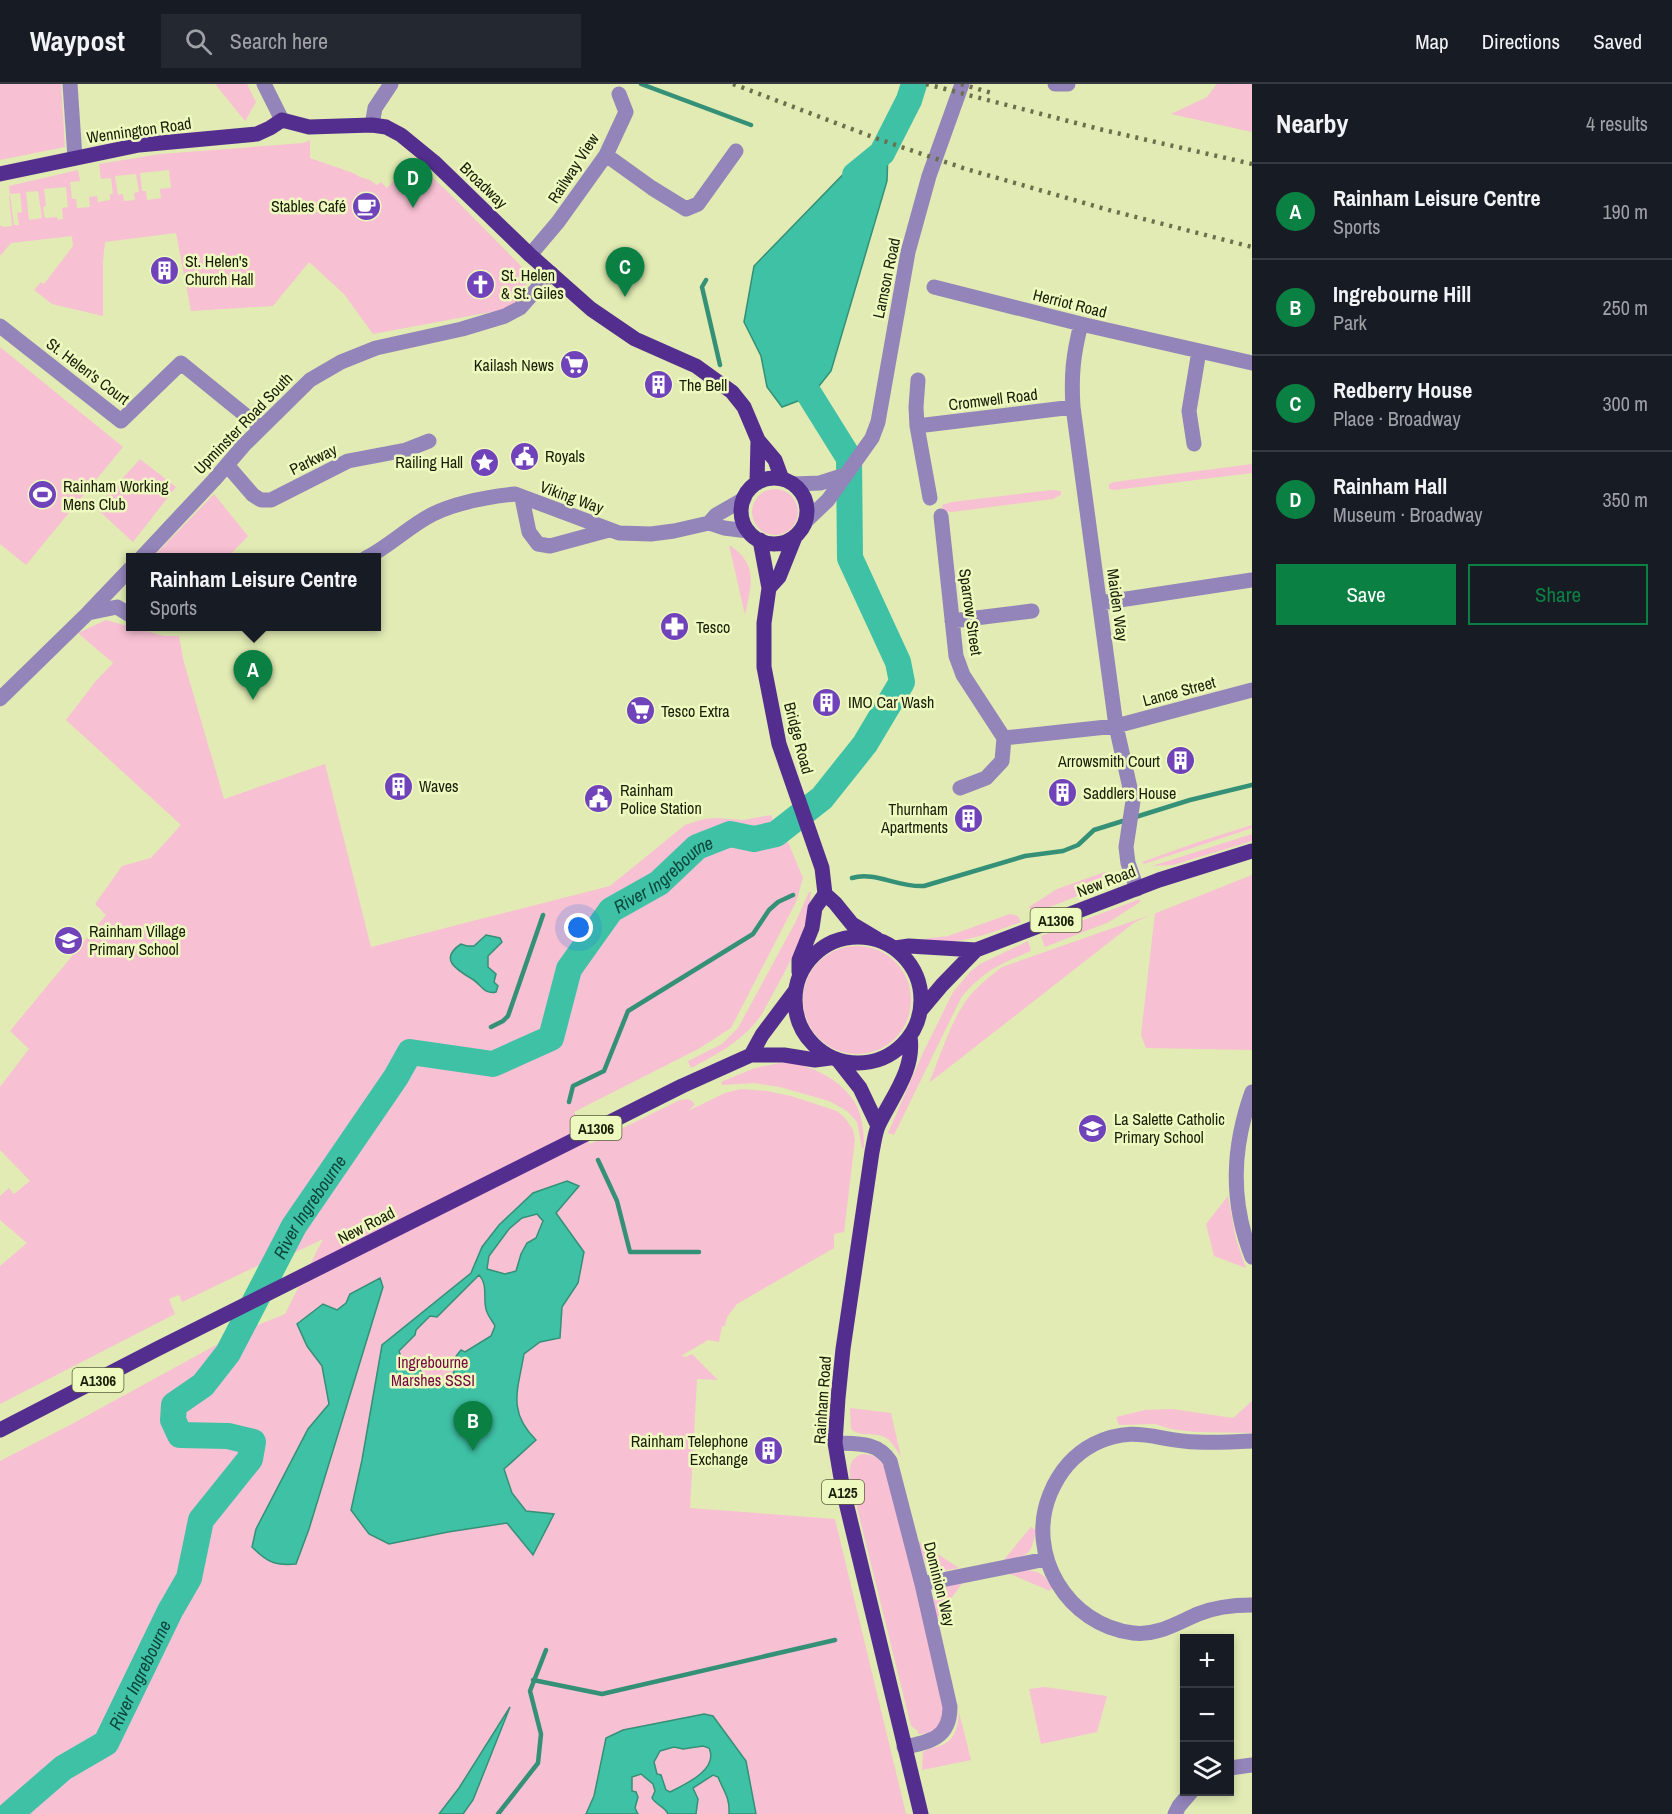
<!DOCTYPE html>
<html lang="en">
<head>
<meta charset="utf-8">
<style>
	:root { --surface:#171b24; --page:#242831; --text:#f1f3f6; --muted:#9ea1a6; --line:#363941; --accent:#0b8043 }
	body { margin:0; font-family:"Archivo Narrow",sans-serif; background:var(--page); color:var(--text) }
	.controls { position:absolute; right:18px; bottom:18px; display:grid; overflow:hidden; border-radius:0px; box-shadow:0 3px 9px #0003 }
	.controls button { width:54px; height:54px; display:grid; place-items:center; padding:0; border:0; border-bottom:2px solid var(--line); background:var(--surface); color:var(--text); font:30px sans-serif }
	.you { position:absolute; left:579px; top:844px; width:21px; height:21px; margin:-15px; border:4px solid #fff; border-radius:50%; background:#1a73e8; box-shadow:0 0 0 9px #1a73e833 }
	.badge { display:grid; place-items:center; width:39px; height:39px; border-radius:50%; background:var(--accent); color:#fff; font-size:20px; font-weight:700 }
	.pin { position:absolute; translate:-50% -50px; filter:drop-shadow(0 2px 3px #0008) }
	.pin::after { content:''; position:absolute; top:32px; width:21px; height:18px; background:inherit; clip-path:polygon(0 0,100% 0,50% 100%) }
	.popup { position:absolute; left:126px; top:469px; width:255px; height:78px; box-sizing:border-box; display:grid; place-content:center; border-radius:0px; background:var(--surface); filter:drop-shadow(0 2px 4px #0005); font-size:20px; white-space:nowrap; color:var(--muted) }
	.popup b { font-size:22px; color:var(--text) }
	.popup::after { content:''; position:absolute; left:50%; top:100%; margin-left:-12px; border:12px solid transparent; border-top-color:var(--surface) }
	.list { margin:0; padding:0; list-style:none }
	h2 { display:flex; justify-content:space-between; align-items:center; height:78px; margin:0; padding:0 24px; font-size:26px }
	h2 small { font-size:20px; font-weight:400; color:var(--muted) }
	.list li { display:grid; grid-template-columns:39px 1fr auto; gap:18px; align-items:center; box-sizing:border-box; height:96px; padding:0 24px; border-top:2px solid var(--line) }
	.list b { display:block; font-size:22px; white-space:nowrap }
	.list p { margin:0; font-size:20px; white-space:nowrap; color:var(--muted) }
	.list em { font-size:20px; font-style:normal; color:var(--muted) }
	.actions { display:flex; gap:12px; padding:18px 24px }
	.actions a { flex:1; padding:14px 0; border:2px solid var(--accent); border-radius:0px; text-align:center; font-size:21px; color:var(--accent) }
	.actions .main { background:var(--accent); color:#fff }
	.icon { flex:none; width:33px; height:33px; fill:none; stroke:currentColor; stroke-width:2; stroke-linecap:round; stroke-linejoin:round }
	.map { position:relative; flex:none; width:1252px; height:1730px; overflow:hidden }
	header { display:flex; align-items:center; gap:36px; box-sizing:border-box; height:84px; padding:0 30px; background:var(--surface); border-bottom:2px solid var(--line) }
	header strong { font-size:28px }
	nav { display:flex; gap:33px; margin-inline-start:auto; font-size:21px }
	.search { width:420px; height:54px; background:var(--page); display:flex; align-items:center; gap:15px; box-sizing:border-box; padding:0 21px; border-radius:0px; color:var(--muted); font-size:22px }
	main { display:flex }
	aside { flex:1; background:var(--surface) }
	.map>svg:first-child { display:block }
</style>
</head>
<body>
<header>
<strong>Waypost</strong>
<div class="search"><svg class="icon" aria-label="search" viewBox="0 0 24 24"><circle cx="10" cy="10" r="6"/><path d="M15 15l6 6"/></svg>Search here</div>
<nav><a>Map</a><a>Directions</a><a>Saved</a></nav>
</header>
<main>
<div class="map">
<svg width="1252" height="1730" viewBox="0 0 1252 1730">
	<rect width="100%" height="100%" fill="#e1ebb3"/>
	<path fill="#f8c0d3" fill-rule="evenodd" d="M0 0H61L65 63 0 76Z
		M215 0H247L256 18 245 37Z
		M1217 0H1252V48L1171 30 1207 13Z
		M310 56V74L353 89 360 93 370 96 377 101 381 98 387 104 413 76 449 109 522 183C530 204 527 215 507 225L373 250 344 210 309 178 273 222 191 227 176 149 105 158 103 177V232L52 220 34 206 41 198 44 200 73 162 72 152 11 159 0 172V141L3 143 12 142 9 111H10L14 141H19L17 129 22 128 20 109 10 110 9 102 78 86 80 97 70 98 72 115H76L77 124 90 123 89 113 97 112 98 118 110 116V110H113L111 94 101 95 99 80 160 70 304 59ZM169 86 171 104 160 105 161 114 147 116 146 107H142L140 89ZM136 90 139 108 134 109 135 116 124 117 123 110 118 111 115 92ZM66 103 68 123 62 124 63 135 58 136 57 133 45 134 43 123 46 122 44 105ZM38 107 42 134 29 136 26 108Z
		M0 263 123 363 26 481 0 460Z
		M140 375 176 403 133 458 96 424Z
		M1252 380V389L1115 406 1109 405V400L1114 398Z
		M752 428a23 23 0 1 1 46 0a23 23 0 1 1-46 0Z
		M1052 406 1061 407V411L1053 415 952 428 943 427 942 421 952 418Z
		M214 410 248 452 228 473H153Z
		M729 461C759 480 751 501 745 531Z
		M106 536 164 552H179L183 575 224 715 325 680 371 863 610 802 685 741 704 735 717 734 743 736 771 731 781 756 788 758 803 794 796 818 731 944 700 964 574 1028 590 1060 680 1016C687 1015 691 1014 695 1021L688 1027 725 1009 741 1005 767 1007 791 1012 837 1027 845 1034 853 1046 855 1056 844 1148 834 1150V1164L737 1220 727 1233 725 1242H722L719 1258 708 1256 681 1272 686 1273 692 1270 718 1296 697 1295 690 1424 835 1435 906 1730H0V1377L70 1341 238 1249 285 1230 323 1155 296 1168 257 1182 182 1218 179 1211 169 1215 175 1230 0 1320V1182L27 1159 0 1136V1112L9 1104 14 1110 30 1097 0 1066V1003L29 965 10 947 106 831 95 820 122 782 151 774 181 741 66 636 95 598 113 579 78 549Z
		M1252 741V744L1144 780 1142 778 1198 758Z
		M1252 750V757L1173 781 1152 782Z
		M1105 788 1108 795 1104 801 1097 805 1095 799 1083 804 1085 809 1032 830 1029 823 1057 805Z
		M1252 791V966L1146 964 1141 951 1155 829 1135 838 929 999C940 973 949 942 965 918 975 904 989 893 1002 883L1156 829Z
		M809 808H811C808 852 782 892 762 930 744 956 718 970 691 984L688 977 722 960 738 944 796 837Z
		M1140 815V818L1109 838 1045 863 1041 852Z
		M1010 830 1018 832 1021 838C990 849 956 864 923 855L948 852Z
		M1028 857 1031 867C1000 880 983 887 961 914L894 1051 888 1049 922 971 953 908 970 888 980 880Z
		M803 916a54 54 0 1 1 108 0a54 54 0 1 1-108 0Z
		M785 978C811 981 841 995 855 1019 863 1033 864 1049 864 1064H862L857 1038 847 1027 829 1017 780 1003 754 999 722 1001 721 998 755 984Z
		M1228 1112 1236 1155 1246 1184 1214 1172 1206 1140Z
		M1252 1317V1349L1195 1348 1171 1345 1155 1340 1119 1341 1116 1333 1145 1326 1172 1325 1233 1334Z
		M850 1324 891 1329 901 1373C898 1368 894 1361 889 1356 878 1346 862 1355 851 1345Z
		M863 1370C881 1371 883 1380 891 1394L945 1630C938 1645 935 1650 918 1650V1647L911 1642 850 1395C849 1383 850 1373 863 1370Z
		M1031 1443 1036 1446C1031 1473 1028 1471 1002 1478Z
		M918 1457 959 1484C930 1490 926 1486 918 1457Z
		M1026 1486C1040 1487 1045 1491 1052 1503L1050 1507 1008 1489Z
		M963 1498 935 1537C930 1509 936 1503 963 1498Z
		M1045 1603 1107 1612 1097 1648 1041 1660 1029 1605Z
		M959 1628 971 1676 922 1686 923 1668C929 1664 935 1664 942 1661 956 1655 958 1642 959 1628Z"/>
	<path fill="#3fc1a6" stroke="#349076" stroke-width="1.5" fill-rule="evenodd" d="M888 68 887 97 831 287 811 312 782 323 767 303 761 272 744 238 754 182 860 73Z
		M486 851 500 854 502 858 488 872V883L496 890 494 898 498 902 496 908C484 911 481 900 472 895 457 886 438 875 461 860L467 862H474Z
		M567 1097 579 1102 556 1129 584 1168 578 1199 562 1223 560 1254 540 1258 524 1270C518 1306 507 1327 536 1356L504 1385 512 1409 526 1427 554 1430 533 1471 507 1439 448 1448 389 1460 369 1450 351 1426 362 1376 382 1261 471 1189 482 1163 499 1141 533 1109ZM537 1130 543 1137 536 1154 527 1159 521 1170 516 1187 505 1190 487 1185 489 1172 509 1145 522 1134ZM479 1191C488 1200 483 1213 486 1225 487 1231 492 1236 495 1242L491 1252 465 1268 461 1266C456 1272 451 1277 455 1285L449 1299 434 1302 419 1285 401 1273 399 1267 415 1251 416 1246 430 1232 437 1233Z
		M380 1194 383 1203 309 1445 296 1480C275 1482 267 1478 252 1463L256 1445 308 1345 329 1320 322 1282 307 1262 297 1240 323 1220 337 1226 346 1219 350 1210Z
		M510 1623 473 1716 463 1730H439L459 1704Z
		M704 1630 713 1632 746 1677 756 1730H729C730 1713 724 1708 718 1693L713 1691 693 1704 698 1715 696 1730H668C665 1723 656 1721 652 1714L655 1707 653 1700 641 1690 632 1693V1707L636 1708 638 1713 635 1724 638 1730H586L594 1712 606 1654 623 1646ZM703 1662 709 1664C719 1685 686 1700 670 1708L666 1706 661 1691 657 1690 654 1678 660 1667 674 1663 683 1665Z"/>
	<g fill="none" stroke-linecap="round" stroke-linejoin="round">
		<path stroke="#349076" stroke-width="4.5" d="M641 0 751 41
			M706 196 702 203 720 281
			M852 794C875 787 899 804 924 802L1025 772 1063 767 1078 761 1094 746 1190 716 1252 701
			M491 943 503 937 508 932 543 831
			M569 1018 573 1002 604 987 628 927 753 850 769 826 778 818 793 811
			M598 1076 617 1117 630 1168H699
			M533 1596 602 1610 835 1556
			M498 1730 538 1679 541 1650 530 1607 546 1566"/>
		<g stroke="#3fc1a6" stroke-width="26">
			<path d="M855 91 882 69 909 16 914 0"/>
			<path id="s1" d="M10 1730 63 1684 106 1659 170 1527 189 1494 201 1436 250 1375 253 1358 228 1352 180 1351 173 1336 174 1321 203 1301 228 1269 294 1142 396 993 410 968 493 980 551 954 569 885 611 826 659 799 697 763 730 750 754 755 776 750 822 714 865 660 902 598 898 578 850 474 849 374 806 305 804 281"/>
		</g>
		<path stroke="#9384ba" stroke-width="15" d="M70 0 75 74
			M264 0 282 36
			M1055 0H1068
			M372 41 375 24 391 0
			M606 71 652 104 686 125 698 120 736 67
			M530 171 558 138 606 71 626 28 619 10
			M934 203 1081 240 1252 279
			M1081 240C1073 271 1071 292 1073 323L1116 642 1133 717 1126 763 1128 779 1137 805
			M0 242 121 337 181 279 261 344
			M917 342 916 323 918 296
			M1194 360 1189 327 1199 267
			M227 381 253 411 261 416H271L348 377 406 366 429 357
			M794 400 820 399 845 391
			M522 414 529 448 538 460 550 462 609 446
			M930 414 917 342 1073 323
			M941 432 956 572 963 591 1004 654 1116 642 1252 606
			M806 437 828 416 872 354 878 338 908 168 929 92 962 0
			M709 439 716 431 744 415
			M709 439 724 444 748 447
			M141 474 214 396 244 361 310 296 341 278 376 264 462 245 505 232 520 224 551 189
			M366 474C390 462 409 442 433 430 458 418 487 413 515 410L619 449 651 450 674 447 709 439
			M1100 519 1252 496
			M88 529 117 523 130 531
			M952 537 1032 527
			M0 615 88 529 130 485
			M960 704 986 694 1002 677 1004 654
			M1252 1008C1232 1064 1230 1117 1252 1173
			M1252 1357C1234 1358 1215 1359 1197 1358 1156 1357 1136 1340 1094 1360 1073 1371 1059 1388 1050 1410 1025 1471 1068 1541 1133 1549 1157 1552 1177 1539 1198 1530 1215 1523 1234 1521 1252 1521
			M835 1359C856 1360 877 1357 890 1377L922 1500 950 1623C950 1654 930 1658 904 1663
			M922 1500 1046 1475
			M1230 1684 1252 1681
			M1175 1730 1179 1722 1191 1708"/>
		<path stroke="#532e8f" stroke-width="15" d="M0 90 139 61 257 50 270 44 282 36 309 43 372 41 386 43 401 51 434 78 530 171 591 225 635 255 696 282 732 308 744 323 758 356 775 376 782 395
			M741 427a33 33 0 1 1 66 0a33 33 0 1 1-66 0Z
			M757 399 758 356
			M760 456 769 504 764 539V583L779 660 822 784 825 810 835 819 852 840 877 855
			M769 504 779 493 795 453
			M795 916a63 63 0 1 1 126 0a63 63 0 1 1-126 0Z
			M895 864 909 862 976 866 1159 796 1252 767
			M799 888V876L812 844 815 824 825 810
			M921 926 942 901 976 866
			M910 953C915 985 892 1013 879 1040 875 1048 874 1059 872 1068L843 1265 838 1314 835 1359 843 1406 921 1730
			M751 971 762 951 795 907
			M838 976 860 1004 878 1042
			M0 1346 157 1265 682 1002 751 971H784L815 976 830 974"/>
		<path stroke="#6a704c" stroke-width="4.5" stroke-dasharray="3 6" stroke-linecap="butt" d="M733 0 878 55 963 84 1105 125 1252 163
			M926 0 1099 45 1252 80
			M961 0 995 10"/>
	</g>
	<defs>
		<symbol id="cafe-disc" viewBox="-11 -11 22 22"><circle r="9.5" fill="#7043bb" stroke="#eef9c0"/><path d="M-5.5-4.5H6V0H3Q3 3.5 0 3.5H-2.5Q-5.5 3.5-5.5 0ZM3-3.2v2h1.7v-2ZM-6 4.5H4V6H-6Z" fill="#fff"/></symbol>
		<symbol id="building-disc" viewBox="-11 -11 22 22"><circle r="9.5" fill="#7043bb" stroke="#eef9c0"/><path d="M-4-6H4V6H1V3H-1V6H-4ZM-2.5-4.3h1.7v1.8h-1.7ZM.8-4.3h1.7v1.8H.8ZM-2.5-1h1.7V.8h-1.7ZM.8-1h1.7V.8H.8Z" fill="#fff"/></symbol>
		<symbol id="church-disc" viewBox="-11 -11 22 22"><circle r="9.5" fill="#7043bb" stroke="#eef9c0"/><path d="M-1.2-6h2.4v3.5h3.3v2.4h-3.3V6h-2.4V-.1h-3.3v-2.4h3.3Z" fill="#fff"/></symbol>
		<symbol id="supermarket-disc" viewBox="-11 -11 22 22"><circle r="9.5" fill="#7043bb" stroke="#eef9c0"/><path d="M-6-5.5h2.5l.6 2H6L4.5 2H-2.5L-4.4-4H-6ZM-1.5 3.2a1.3 1.3 0 1 0 .1 0ZM3 3.2a1.3 1.3 0 1 0 .1 0Z" fill="#fff"/></symbol>
		<symbol id="civic-disc" viewBox="-11 -11 22 22"><circle r="9.5" fill="#7043bb" stroke="#eef9c0"/><path d="M-.6-6.5H3V-4.5H.6V-3L4-1V1h2V6H-6V1h2V-1L-.6-3ZM-1.2 2.5V6h2.4V2.5Z" fill="#fff"/></symbol>
		<symbol id="sight-disc" viewBox="-11 -11 22 22"><circle r="9.5" fill="#7043bb" stroke="#eef9c0"/><path d="M0-6L1.8-2.2L6-1.7L2.9 1.2L3.7 5.4L0 3.3L-3.7 5.4L-2.9 1.2L-6-1.7L-1.8-2.2Z" fill="#fff"/></symbol>
		<symbol id="stadium-disc" viewBox="-11 -11 22 22"><circle r="9.5" fill="#7043bb" stroke="#eef9c0"/><path d="M0-5a6.5 5 0 1 0 0 10a6.5 5 0 1 0 0-10ZM-3.5-1.8h7v3.6h-7Z" fill="#fff"/></symbol>
		<symbol id="pharmacy-disc" viewBox="-11 -11 22 22"><circle r="9.5" fill="#7043bb" stroke="#eef9c0"/><path d="M-2-6h4v4h4v4h-4v4h-4v-4h-4v-4h4Z" fill="#fff"/></symbol>
		<symbol id="school-disc" viewBox="-11 -11 22 22"><circle r="9.5" fill="#7043bb" stroke="#eef9c0"/><path d="M0-5L7-2L0 1L-7-2ZM-4 1L0 2.5L4 1V4Q0 6-4 4Z" fill="#fff"/></symbol>
	</defs>
	<g fill-rule="evenodd">
		<use href="#cafe-disc" x="350" y="106" width="33" height="33"/>
		<use href="#building-disc" x="148" y="170" width="33" height="33"/>
		<use href="#church-disc" x="464" y="184" width="33" height="33"/>
		<use href="#supermarket-disc" x="558" y="264" width="33" height="33"/>
		<use href="#building-disc" x="642" y="284" width="33" height="33"/>
		<use href="#civic-disc" x="508" y="356" width="33" height="33"/>
		<use href="#sight-disc" x="468" y="362" width="33" height="33"/>
		<use href="#stadium-disc" x="26" y="394" width="33" height="33"/>
		<use href="#pharmacy-disc" x="658" y="526" width="33" height="33"/>
		<use href="#building-disc" x="810" y="602" width="33" height="33"/>
		<use href="#supermarket-disc" x="624" y="610" width="33" height="33"/>
		<use href="#building-disc" x="1164" y="660" width="33" height="33"/>
		<use href="#building-disc" x="382" y="686" width="33" height="33"/>
		<use href="#building-disc" x="1046" y="692" width="33" height="33"/>
		<use href="#civic-disc" x="582" y="698" width="33" height="33"/>
		<use href="#building-disc" x="952" y="718" width="33" height="33"/>
		<use href="#school-disc" x="52" y="840" width="33" height="33"/>
		<use href="#school-disc" x="1076" y="1028" width="33" height="33"/>
		<use href="#building-disc" x="752" y="1350" width="33" height="33"/>
	</g>
	<g text-anchor="middle" dominant-baseline="central" stroke-width="5" stroke-linejoin="round" paint-order="stroke">
		<g fill="#eef9c0" stroke="#5a5f3e" stroke-width="1.5">
			<rect x="1030.5" y="824" width="51" height="24" rx="4.5"/>
			<rect x="570.5" y="1032" width="51" height="24" rx="4.5"/>
			<rect x="72.5" y="1284" width="51" height="24" rx="4.5"/>
			<rect x="822" y="1396" width="42" height="24" rx="4.5"/>
		</g>
		<g font-size="15" font-weight="bold" fill="#1a1d07">
			<text x="1056" y="836">A1306</text>
			<text x="596" y="1044">A1306</text>
			<text x="98" y="1296">A1306</text>
			<text x="843" y="1408">A125</text>
		</g>
		<g font-size="16" fill="#1a1d07" stroke="#eef9c0">
			<text transform="translate(139 46) rotate(-8)">Wennington Road</text>
			<text transform="translate(573 84) rotate(-57)">Railway View</text>
			<text transform="translate(484 101) rotate(44)">Broadway</text>
			<text transform="translate(886 194) rotate(-78)">Lamson Road</text>
			<text transform="translate(1070 219) rotate(14)">Herriot Road</text>
			<text transform="translate(88 287) rotate(37)">St. Helen's Court</text>
			<text transform="translate(993 315) rotate(-7)">Cromwell Road</text>
			<text transform="translate(243 339) rotate(-46)">Upminster Road South</text>
			<text transform="translate(313 375) rotate(-26)">Parkway</text>
			<text transform="translate(572 413) rotate(20)">Viking Way</text>
			<text transform="translate(1118 521) rotate(82)">Maiden Way</text>
			<text transform="translate(971 528) rotate(82)">Sparrow Street</text>
			<text transform="translate(1179 607) rotate(-15)">Lance Street</text>
			<text transform="translate(799 654) rotate(75)">Bridge Road</text>
			<text transform="translate(1106 797) rotate(-21)">New Road</text>
			<text transform="translate(366 1141) rotate(-27)">New Road</text>
			<text transform="translate(822 1316) rotate(-86)">Rainham Road</text>
			<text transform="translate(940 1500) rotate(76)">Dominion Way</text>
		</g>
		<g font-size="16" fill="#1a1d07" stroke="#eef9c0" text-anchor="start">
			<text x="346" y="122" text-anchor="end">Stables Café</text>
			<text x="185" y="177">St. Helen's<tspan x="185" dy="18">Church Hall</tspan></text>
			<text x="501" y="191">St. Helen<tspan x="501" dy="18">&amp; St. Giles</tspan></text>
			<text x="554" y="281" text-anchor="end">Kailash News</text>
			<text x="679" y="301">The Bell</text>
			<text x="545" y="372">Royals</text>
			<text x="463" y="378" text-anchor="end">Railing Hall</text>
			<text x="63" y="402">Rainham Working<tspan x="63" dy="18">Mens Club</tspan></text>
			<text x="696" y="543">Tesco</text>
			<text x="848" y="618">IMO Car Wash</text>
			<text x="661" y="627">Tesco Extra</text>
			<text x="1160" y="677" text-anchor="end">Arrowsmith Court</text>
			<text x="419" y="702">Waves</text>
			<text x="620" y="706">Rainham<tspan x="620" dy="18">Police Station</tspan></text>
			<text x="1083" y="709">Saddlers House</text>
			<text x="948" y="725" text-anchor="end">Thurnham<tspan x="948" dy="18">Apartments</tspan></text>
			<text x="89" y="847">Rainham Village<tspan x="89" dy="18">Primary School</tspan></text>
			<text x="1114" y="1035">La Salette Catholic<tspan x="1114" dy="18">Primary School</tspan></text>
			<text x="748" y="1357" text-anchor="end">Rainham Telephone<tspan x="748" dy="18">Exchange</tspan></text>
		</g>
		<g font-size="16" fill="#780643" stroke="#eef9c0">
			<text x="433" y="1278">Ingrebourne<tspan x="433" dy="18">Marshes SSSI</tspan></text>
		</g>
		<g font-size="18" font-style="italic" fill="#0d463b" stroke="#eef9c0">
			<text stroke="none"><textPath href="#s1" startOffset="1348">River Ingrebourne</textPath></text>
			<text stroke="none"><textPath href="#s1" startOffset="808">River Ingrebourne</textPath></text>
			<text stroke="none"><textPath href="#s1" startOffset="196">River Ingrebourne</textPath></text>
		</g>
	</g>
</svg>
<div class="controls">
<button>+</button>
<button>−</button>
<button><svg class="icon" aria-label="layers" viewBox="0 0 24 24"><path d="M12 4l9 5-9 5-9-5zM3 14l9 5 9-5"/></svg></button>
</div>
<div class="you"></div>
<div class="pin badge" style="left:253px;top:616px">A</div>
<div class="popup"><b>Rainham Leisure Centre</b>Sports</div>
<div class="pin badge" style="left:473px;top:1367px">B</div>
<div class="pin badge" style="left:625px;top:213px">C</div>
<div class="pin badge" style="left:413px;top:124px">D</div>
</div>
<aside>
<h2>Nearby<small>4 results</small></h2>
<ul class="list">
<li><span class="badge">A</span><div><b>Rainham Leisure Centre</b><p>Sports</p></div><em>190 m</em></li>
<li><span class="badge">B</span><div><b>Ingrebourne Hill</b><p>Park</p></div><em>250 m</em></li>
<li><span class="badge">C</span><div><b>Redberry House</b><p>Place · Broadway</p></div><em>300 m</em></li>
<li><span class="badge">D</span><div><b>Rainham Hall</b><p>Museum · Broadway</p></div><em>350 m</em></li>
</ul>
<div class="actions"><a class="main">Save</a><a>Share</a></div>
</aside>
</main>
</body>
</html>
